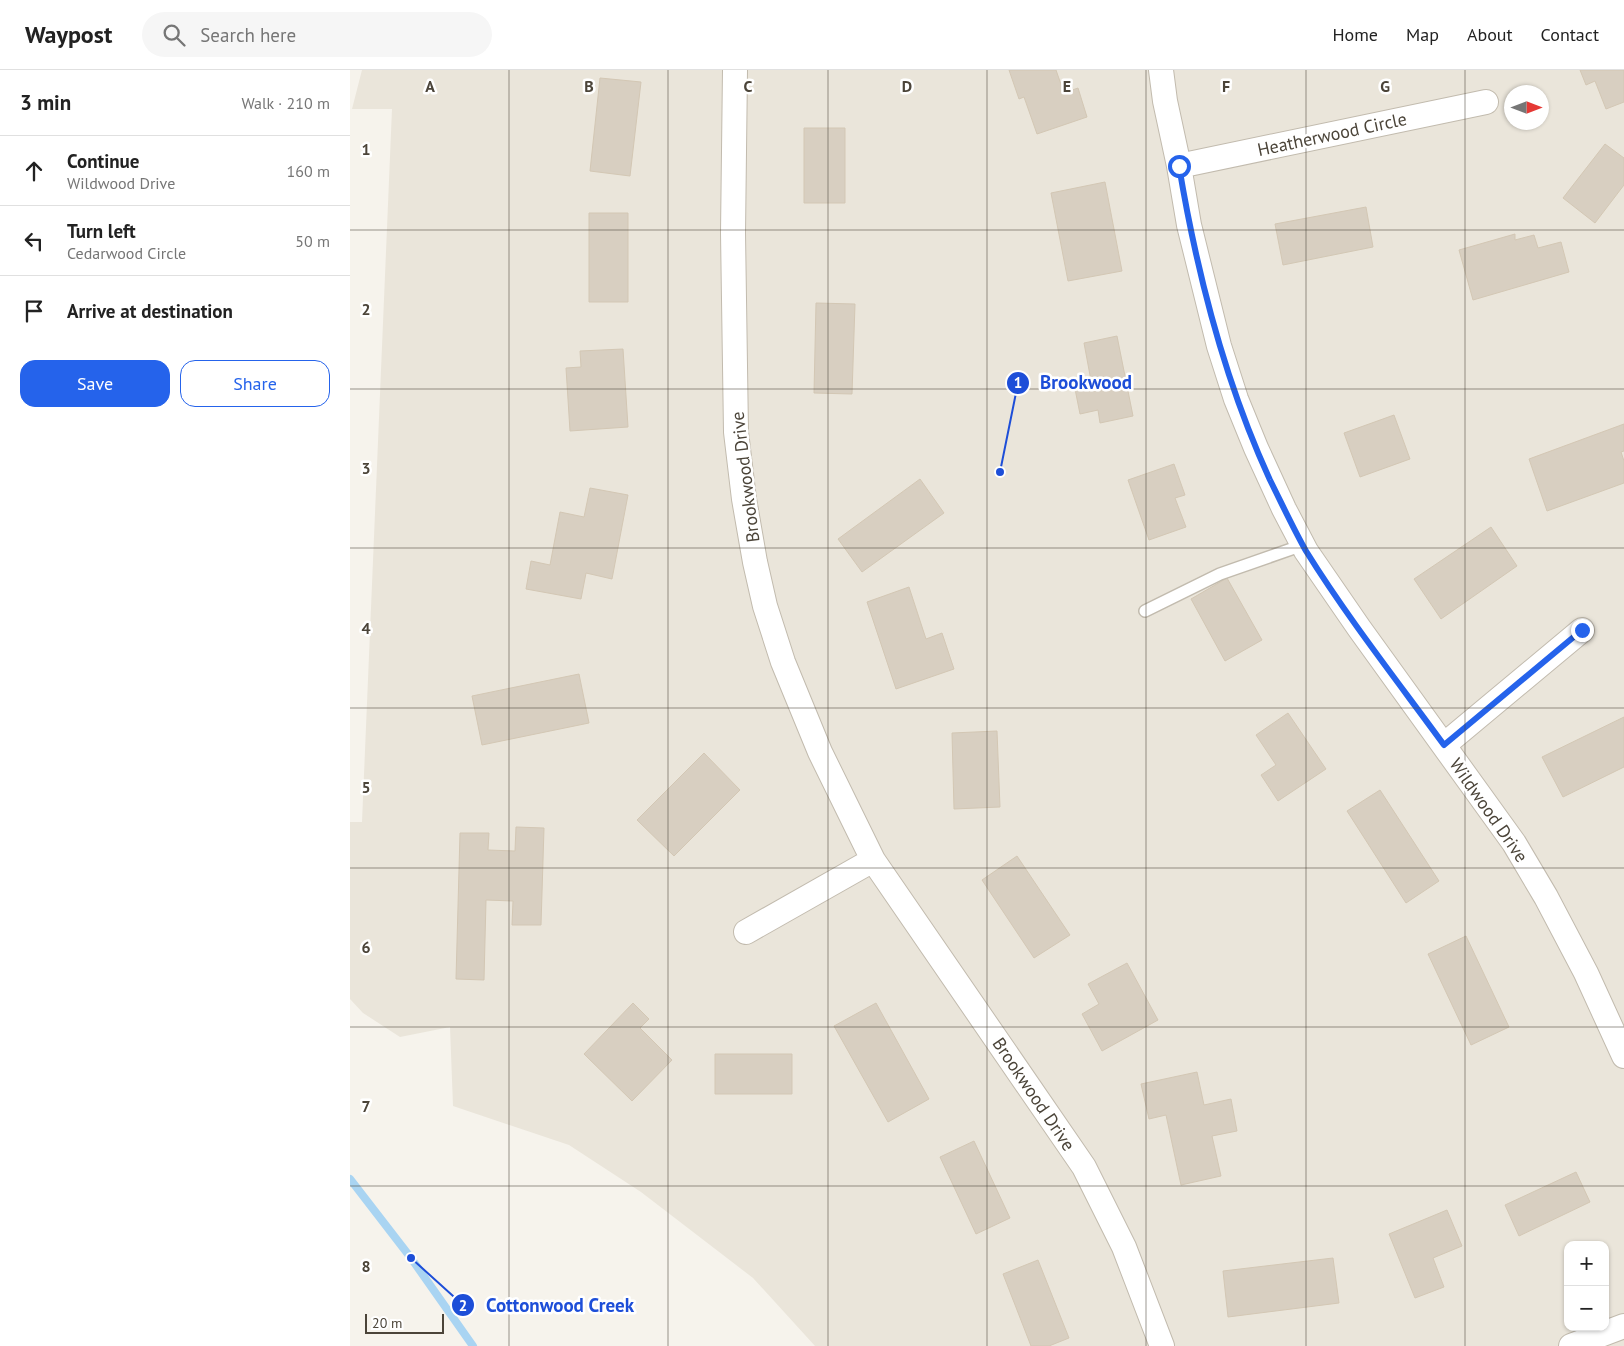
<!DOCTYPE html>
<html lang="en">
<head>
<meta charset="utf-8">
<style>
	:root { --surface:#fff; --page:#f6f6f6; --text:#222; --muted:#767676; --line:#e0e0e0; --accent:#2563eb }
	body { margin:0; font-family:"PT Sans",sans-serif; background:var(--page); color:var(--text) }
	.controls { position:absolute; right:15px; bottom:15px; display:grid; overflow:hidden; border-radius:10px; box-shadow:0 1px 4px #0004 }
	.controls button { width:45px; height:45px; display:grid; place-items:center; padding:0; border:0; border-bottom:1px solid var(--line); background:var(--surface); color:var(--text); font:25px sans-serif }
	.compass { position:absolute; left:1154px; top:15px; width:45px; height:45px; border-radius:50%; background:var(--surface); box-shadow:0 1px 4px #0004; rotate:90deg }
	.scale { position:absolute; left:15px; bottom:12px; width:79px; box-sizing:border-box; padding-left:5px; border:2px solid #4b4439; border-top:0; font-size:14px; line-height:18px; white-space:nowrap; color:#4b4439; -webkit-text-stroke:4px #fff; paint-order:stroke }
	.stop { position:absolute; width:15px; height:15px; margin:-11px; border:4px solid #2563eb; border-radius:50%; background:#fff }
	.stop.end { background:#2563eb; border-color:#fff; box-shadow:0 1px 5px #0008 }
	.list { margin:0; padding:0; list-style:none }
	h2 { display:flex; justify-content:space-between; align-items:center; height:65px; margin:0; padding:0 20px; font-size:21px }
	h2 small { font-size:16px; font-weight:400; color:var(--muted) }
	.list li { display:grid; grid-template-columns:32px 1fr auto; gap:15px; align-items:center; box-sizing:border-box; height:70px; padding:0 20px; border-top:1px solid var(--line) }
	.list b { display:block; font-size:19px; white-space:nowrap }
	.list p { margin:0; font-size:16px; white-space:nowrap; color:var(--muted) }
	.list em { font-size:16px; font-style:normal; color:var(--muted) }
	.actions { display:flex; gap:10px; padding:15px 20px }
	.actions a { flex:1; padding:11px 0; border:1px solid var(--accent); border-radius:15px; text-align:center; font-size:18px; color:var(--accent) }
	.actions .main { background:var(--accent); color:#fff }
	.icon { flex:none; width:28px; height:28px; fill:none; stroke:currentColor; stroke-width:2; stroke-linecap:round; stroke-linejoin:round }
	.map { position:relative; flex:none; width:1274px; height:1276px; overflow:hidden }
	header { display:flex; align-items:center; gap:30px; box-sizing:border-box; height:70px; padding:0 25px; background:var(--surface); border-bottom:1px solid var(--line) }
	header strong { font-size:24px }
	nav { display:flex; gap:28px; margin-inline-start:auto; font-size:18px }
	.search { width:350px; height:45px; background:var(--page); display:flex; align-items:center; gap:12px; box-sizing:border-box; padding:0 18px; border-radius:28px; color:var(--muted); font-size:19px }
	main { display:flex }
	aside { flex:1; background:var(--surface) }
	.map>svg:first-child { display:block }
</style>
</head>
<body>
<header>
<strong>Waypost</strong>
<div class="search"><svg class="icon" aria-label="search" viewBox="0 0 24 24"><circle cx="10" cy="10" r="6"/><path d="M15 15l6 6"/></svg>Search here</div>
<nav><a>Home</a><a>Map</a><a>About</a><a>Contact</a></nav>
</header>
<main>
<aside>
<h2>3 min<small>Walk · 210 m</small></h2>
<ul class="list">
<li><svg class="icon" aria-label="ahead" viewBox="0 0 24 24"><path d="M12 20V5M6 11l6-6 6 6"/></svg><div><b>Continue</b><p>Wildwood Drive</p></div><em>160 m</em></li>
<li><svg class="icon" aria-label="left" viewBox="0 0 24 24"><path d="M17 20v-9H6M10 6l-5 5 5 5"/></svg><div><b>Turn left</b><p>Cedarwood Circle</p></div><em>50 m</em></li>
<li><svg class="icon" aria-label="arrive" viewBox="0 0 24 24"><path d="M6 21V4h12l-3 4 3 4H6"/></svg><div><b>Arrive at destination</b></div></li>
</ul>
<div class="actions"><a class="main">Save</a><a>Share</a></div>
</aside>
<div class="map">
<svg width="1274" height="1276" viewBox="0 0 1274 1276">
	<rect width="100%" height="100%" fill="#f6f3ec"/>
	<path fill="#eae5da" fill-rule="evenodd" d="M12 0H1274V1276H465L403 1208 291 1122 219 1075 103 1036 100 957 50 967 13 943 0 929V752H12L42 39H2ZM1162 22H1192V52H1162ZM1218 1175H1255V1257H1218Z"/>
	<g fill="none" stroke-linecap="round" stroke-linejoin="round">
		<path stroke="#a9d4f2" stroke-width="8" d="M0 1109 61 1188 123 1276"/>
	</g>
	<path fill="#d8cfc1" stroke="#d3c7b4" d="M659 0H706L714 23 728 18 737 47 687 64 674 27 669 29Z
		M1230 0H1274V32L1256 39 1245 11 1236 15Z
		M250 8 291 12 280 106 240 101Z
		M454 58H495V133H454Z
		M1255 74 1274 88V115L1245 153 1213 128Z
		M755 112 772 201 718 211 701 123Z
		M1016 137 1023 177 933 195 925 154Z
		M239 143H278V232H239Z
		M1165 164V170L1184 165 1188 178 1211 172 1219 202 1123 230 1109 180Z
		M466 233 505 234 502 324 464 323Z
		M767 266 783 346 750 353 748 340 730 344 725 319 742 316 734 273Z
		M273 279 278 357 220 361 216 298 231 297 230 281Z
		M1044 345 1060 389 1010 407 994 363Z
		M1274 354V381L1271 382 1274 391V413L1197 441 1179 389Z
		M824 394 835 425 825 428 836 457 799 470 778 410Z
		M570 409 594 443 512 502 488 469Z
		M240 418 278 425 262 509 236 503 231 529 176 519 181 491 200 495 210 442 234 447Z
		M1141 457 1167 496 1091 549 1064 509Z
		M877 508 912 570 875 591 841 529Z
		M559 517 576 569 592 563 604 599 546 619 517 532Z
		M229 604 239 653 132 675 122 626Z
		M938 643 976 699 928 731 911 705 926 695 906 665Z
		M1274 647V697L1213 727 1192 687Z
		M647 661 650 737 604 739 602 663Z
		M354 683 390 720 324 786 287 750Z
		M1030 720 1089 811 1056 833 997 741Z
		M166 757 194 758 191 855H162L163 831 136 830 134 910 106 909 110 763H139L138 780 165 781Z
		M667 786 720 865 684 888 632 810Z
		M1116 866 1159 957 1121 975 1078 884Z
		M777 893 808 950 752 981 732 944 749 934 738 914Z
		M283 933 299 949 290 958 322 990 282 1031 234 984Z
		M526 933 579 1029 538 1052 484 956Z
		M365 984H442V1024H365Z
		M847 1002 854 1035 881 1029 887 1061 862 1066 871 1106 831 1115 816 1045 799 1049 791 1014Z
		M624 1071 660 1148 626 1164 590 1087Z
		M1226 1102 1240 1132 1169 1166 1155 1135Z
		M1097 1140 1112 1176 1083 1188 1094 1217 1065 1228 1039 1164Z
		M983 1188 989 1233 878 1247 873 1201Z
		M688 1190 719 1268 699 1276H681L653 1204Z"/>
	<g fill="none" stroke-linecap="round" stroke-linejoin="round">
		<defs>
			<path id="lane" d="M795 541 870 504 953 475"/>
			<path id="street" d="M385 0 383 163 386 362 394 429 405 492 415 536 433 592 470 682 523 790 734 1097 774 1177 812 1276
				M811 0 815 31 829 96 839 155 869 276 886 329 906 378 934 439 956 481 1009 558 1164 773 1196 827 1236 903 1274 986
				M829 96 1136 32
				M1094 675 1232 560
				M396 862 523 790
				M1221 1276 1274 1256"/>
		</defs>
		<use href="#lane" stroke="#c2bbae" stroke-width="14"/>
		<use href="#street" stroke="#c2bbae" stroke-width="26"/>
		<use href="#lane" stroke="#fff" stroke-width="11"/>
		<use href="#street" stroke="#fff" stroke-width="24"/>
	</g>
	<g fill="none" stroke-linecap="round" stroke-linejoin="round">
		<path stroke="#2563eb" stroke-width="6" d="M829 96C847 204 874 310 920 410 932 434 943 458 956 481 997 547 1048 612 1094 675L1232 560"/>
	</g>
	<path fill="none" stroke="#4b4439" stroke-width="1" stroke-opacity="0.55" d="M159 0V1276M318 0V1276M478 0V1276M637 0V1276M796 0V1276M956 0V1276M1115 0V1276M0 160H1274M0 319H1274M0 478H1274M0 638H1274M0 798H1274M0 957H1274M0 1116H1274"/>
	<g text-anchor="middle" dominant-baseline="central" stroke-width="5" stroke-linejoin="round" paint-order="stroke">
		<g font-size="18" fill="#4b4439" stroke="#fff">
			<text transform="translate(982 64) rotate(-12)">Heatherwood Circle</text>
			<text transform="translate(395 407) rotate(-97)">Brookwood Drive</text>
			<text transform="translate(1139 740) rotate(55)">Wildwood Drive</text>
			<text transform="translate(684 1024) rotate(56)">Brookwood Drive</text>
		</g>
	</g>
	<g font-size="16" text-anchor="middle" font-weight="bold" fill="#4b4439" stroke="#fff" stroke-width="5" stroke-linejoin="round" paint-order="stroke">
		<text x="80" y="22">A</text>
		<text x="239" y="22">B</text>
		<text x="398" y="22">C</text>
		<text x="557" y="22">D</text>
		<text x="717" y="22">E</text>
		<text x="876" y="22">F</text>
		<text x="1035" y="22">G</text>
		<text x="16" y="85">1</text>
		<text x="16" y="245">2</text>
		<text x="16" y="404">3</text>
		<text x="16" y="564">4</text>
		<text x="16" y="723">5</text>
		<text x="16" y="883">6</text>
		<text x="16" y="1042">7</text>
		<text x="16" y="1202">8</text>
	</g>
	<path fill="none" stroke="#1d4ed8" stroke-width="2" d="M650 402L668 313M61 1188L113 1235"/>
	<g fill="#1d4ed8" stroke="#fff" stroke-width="2">
		<circle cx="650" cy="402" r="5"/>
		<circle cx="61" cy="1188" r="5"/>
		<circle cx="668" cy="313" r="12"/>
		<circle cx="113" cy="1235" r="12"/>
	</g>
	<g font-size="15" text-anchor="middle" font-weight="bold" fill="#fff">
		<text x="668" y="318">1</text>
		<text x="113" y="1241">2</text>
	</g>
	<g font-size="19" text-anchor="middle" font-weight="bold" fill="#1d4ed8" stroke="#fff" stroke-width="5" stroke-linejoin="round" paint-order="stroke">
		<text x="736" y="319">Brookwood</text>
		<text x="210" y="1242">Cottonwood Creek</text>
	</g>
</svg>
<div class="controls">
<button>+</button>
<button>−</button>
</div>
<svg class="compass" viewBox="-18 -18 36 36"><path d="M0-13l5 13h-10z" fill="#e53935"/><path d="M0 13l5-13h-10z" fill="#767676"/></svg>
<div class="scale">20 m</div>
<div class="stop" style="left:829px;top:96px"></div>
<div class="stop end" style="left:1232px;top:560px"></div>
</div>
</main>
</body>
</html>
